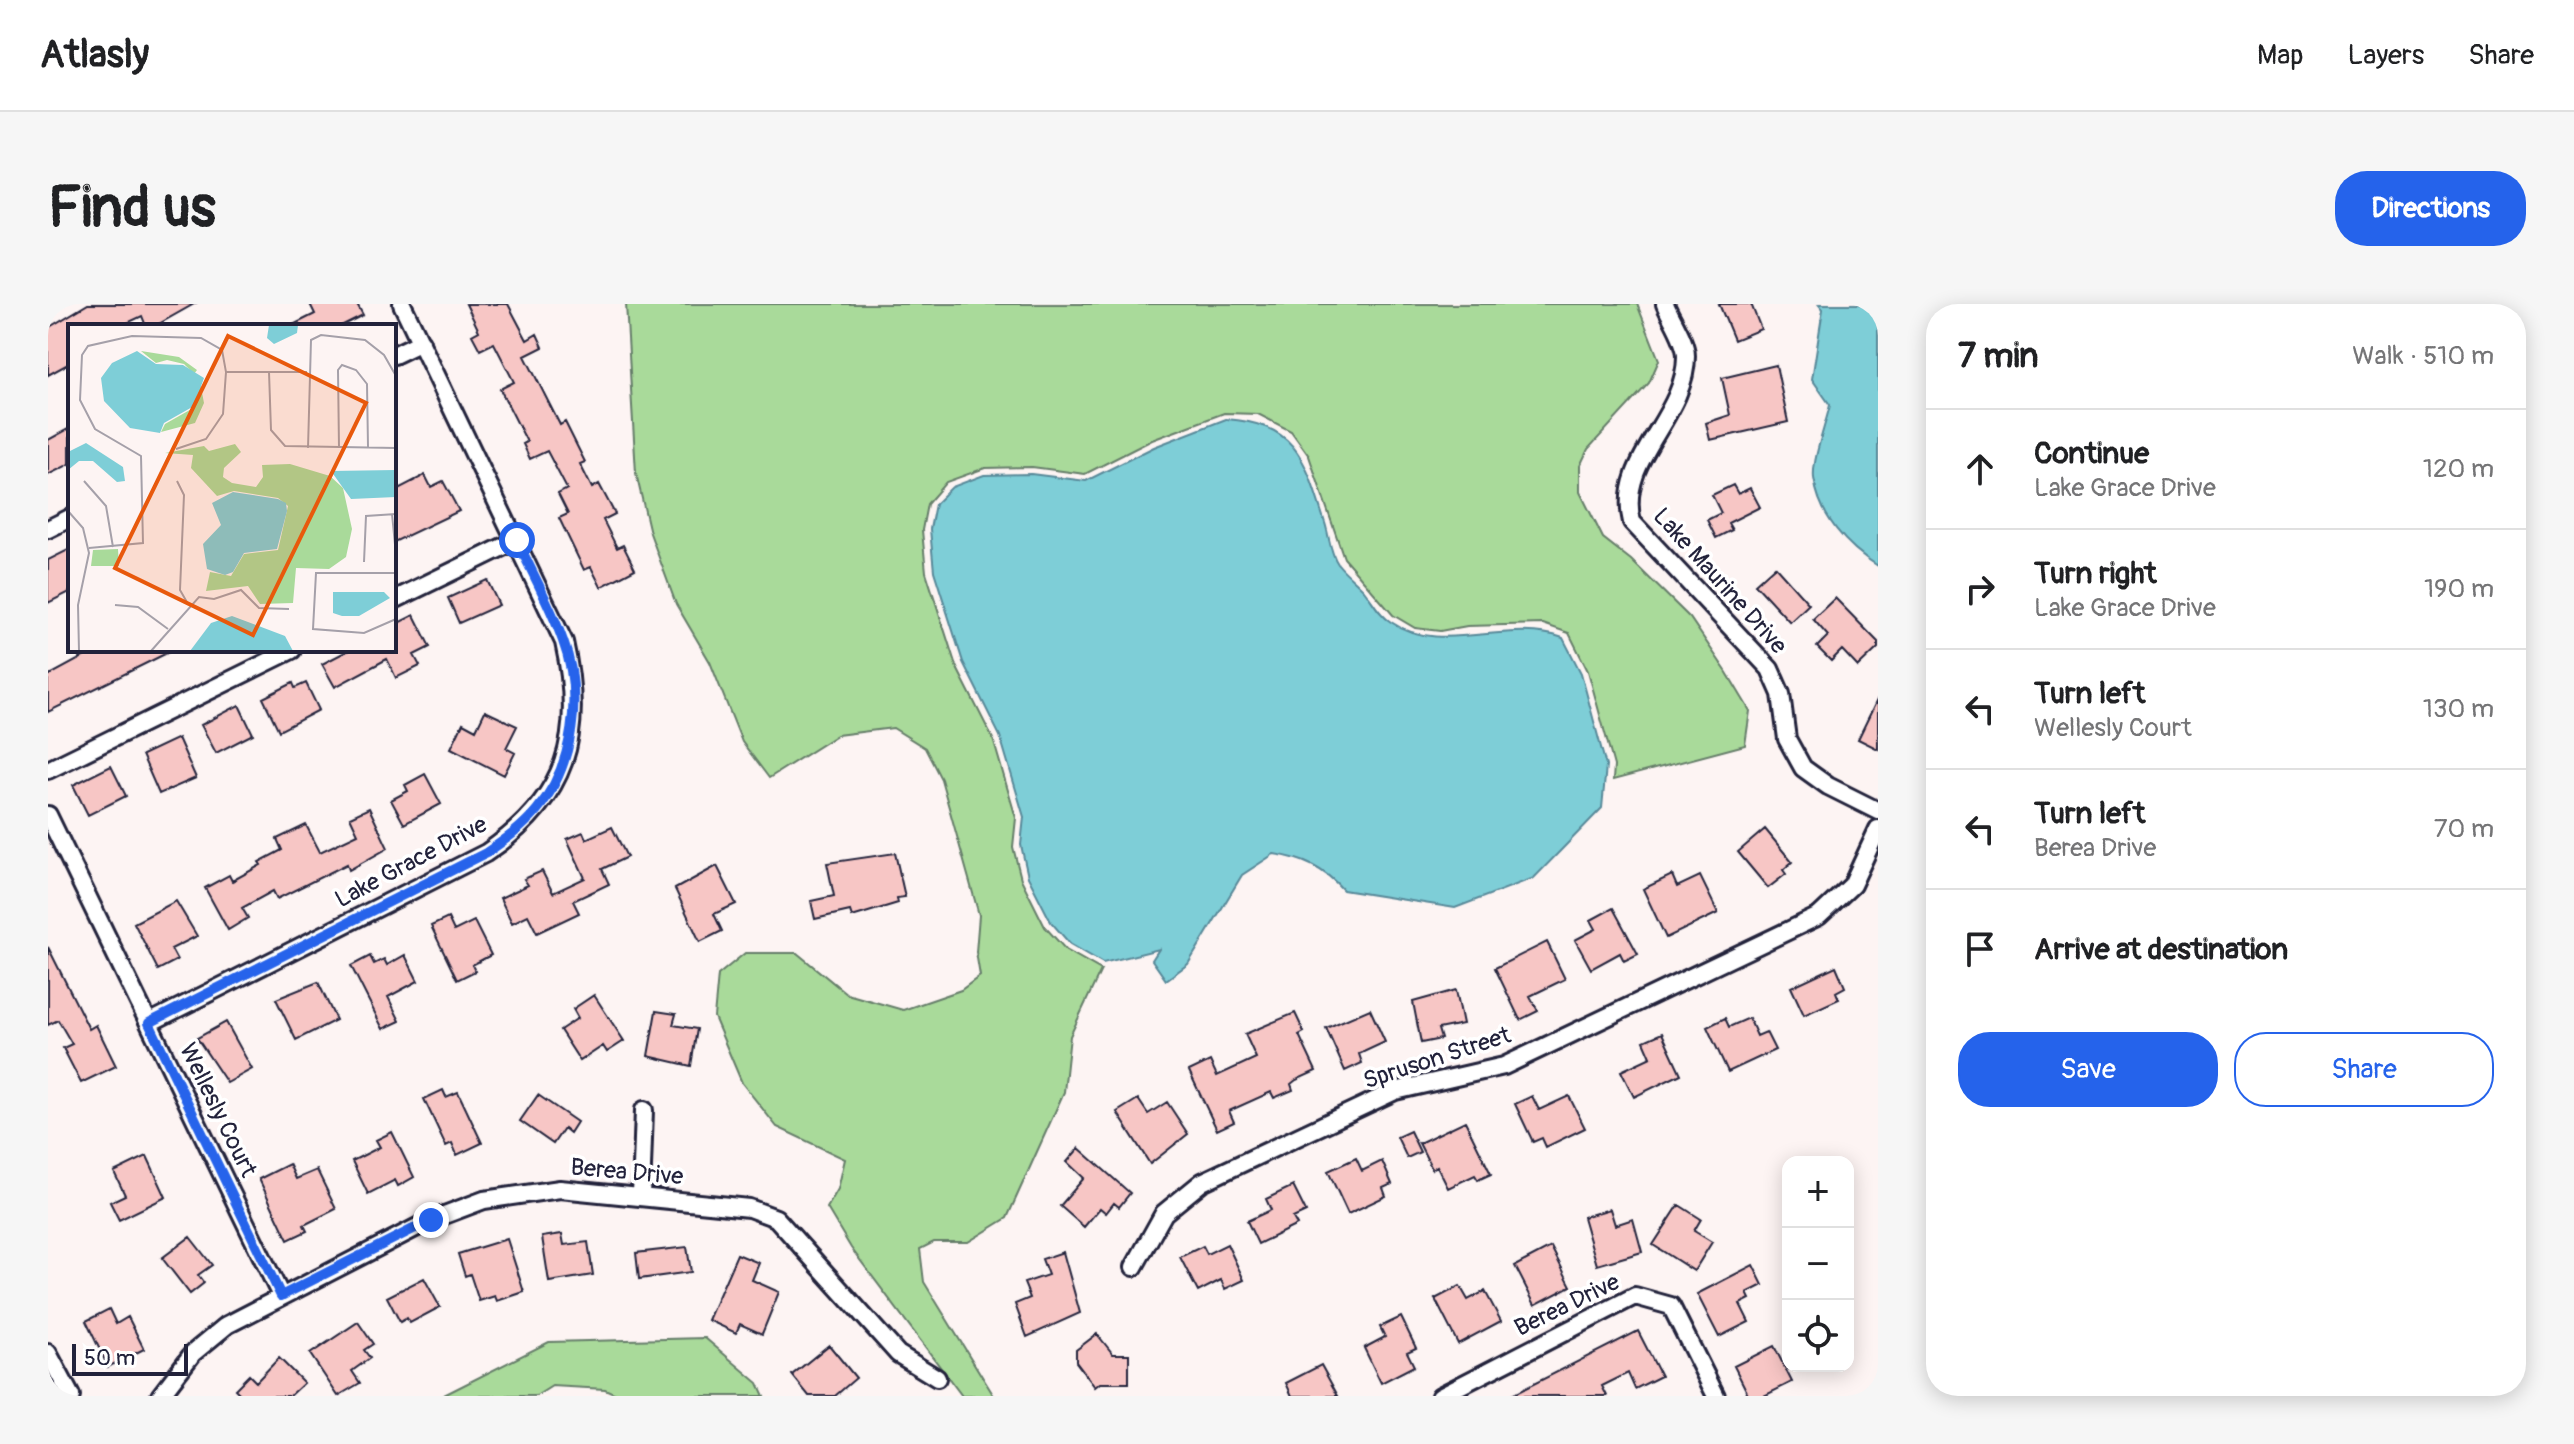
<!DOCTYPE html>
<html lang="en">
<head>
<meta charset="utf-8">
<style>
	:root { --surface:#fff; --page:#f6f6f6; --text:#202124; --muted:#757577; --line:#e0e0e0; --accent:#2563eb }
	body { margin:0; font-family:Pangolin,sans-serif; background:var(--page); color:var(--text) }
	.controls { position:absolute; right:24px; bottom:24px; display:grid; overflow:hidden; border-radius:16px; box-shadow:0 4px 20px #0003 }
	.controls button { width:72px; height:72px; display:grid; place-items:center; padding:0; border:0; border-bottom:2px solid var(--line); background:var(--surface); color:var(--text); font:40px sans-serif }
	.scale { position:absolute; left:24px; bottom:20px; width:116px; box-sizing:border-box; padding-left:8px; border:4px solid #22223b; border-top:0; font-size:22px; line-height:28px; white-space:nowrap; color:#22223b; -webkit-text-stroke:6px #fff; paint-order:stroke }
	.stop { position:absolute; width:24px; height:24px; margin:-18px; border:6px solid #2563eb; border-radius:50%; background:#fff }
	.stop.end { background:#2563eb; border-color:#fff; box-shadow:0 2px 8px #0008 }
	.list { margin:0; padding:0; list-style:none }
	h2 { display:flex; justify-content:space-between; align-items:center; height:104px; margin:0; padding:0 32px; font-size:34px }
	h2 small { font-size:26px; font-weight:400; color:var(--muted) }
	.list li { display:grid; grid-template-columns:52px 1fr auto; gap:24px; align-items:center; box-sizing:border-box; height:120px; padding:0 32px; border-top:2px solid var(--line) }
	.list b { display:block; font-size:30px; white-space:nowrap }
	.list p { margin:0; font-size:26px; white-space:nowrap; color:var(--muted) }
	.list em { font-size:26px; font-style:normal; color:var(--muted) }
	.actions { display:flex; gap:16px; padding:24px 32px }
	.actions a { flex:1; padding:18px 0; border:2px solid var(--accent); border-radius:32px; text-align:center; font-size:28px; color:var(--accent) }
	.actions .main { background:var(--accent); color:#fff }
	.icon { flex:none; width:44px; height:44px; fill:none; stroke:currentColor; stroke-width:2; stroke-linecap:round; stroke-linejoin:round }
	.map { position:relative; flex:none; width:1830px; height:1092px; overflow:hidden; border-radius:32px }
	header { display:flex; align-items:center; gap:48px; box-sizing:border-box; height:112px; padding:0 40px; background:var(--surface); border-bottom:2px solid var(--line) }
	header strong { font-size:38px }
	nav { display:flex; gap:44px; margin-inline-start:auto; font-size:28px }
	.intro { display:flex; align-items:center; justify-content:space-between; box-sizing:border-box; height:192px; padding:0 48px }
	h1 { margin:0; font-size:56px }
	.button { padding:20px 36px; border-radius:32px; background:var(--accent); color:#fff; font-size:28px; font-weight:700 }
	main { display:flex; gap:48px; padding:0 48px }
	aside { flex:1; background:var(--surface); border-radius:32px; box-shadow:0 4px 20px #0003 }
	.map>svg:first-child { display:block }
</style>
</head>
<body>
<header>
<strong>Atlasly</strong>
<nav><a>Map</a><a>Layers</a><a>Share</a></nav>
</header>
<div class="intro"><h1>Find us</h1><a class="button">Directions</a></div>
<main>
<div class="map">
<svg width="1830" height="1092" viewBox="0 0 1830 1092">
	<rect width="100%" height="100%" fill="#fdf4f3"/>
	<filter id="ink" filterUnits="userSpaceOnUse"><feTurbulence type="fractalNoise" baseFrequency=".0125" numOctaves="2"/><feDisplacementMap in="SourceGraphic" scale="16" xChannelSelector="R" yChannelSelector="G"/><feConvolveMatrix kernelMatrix="1 2 1 2 8 2 1 2 1" color-interpolation-filters="sRGB"/></filter>
	<g filter="url(#ink)">
		<path fill="#a9da9a" stroke="#667e6a" stroke-width="2" d="M578 0H1589L1611 56 1601 79 1540 145 1532 162V188L1555 234 1583 256 1642 314 1678 367 1702 407 1697 441 1565 476 1566 462 1540 367 1521 329 1495 320 1419 322 1392 327 1367 324 1345 311 1296 254 1261 152 1243 127 1210 110 1176 109 1104 136 1037 170 984 163 937 164 898 178 879 200 874 226 878 268 908 362 945 435 968 514 965 543 973 575 997 623 1018 646 1053 666 1022 732 1016 788 959 914 920 938H886L872 945 876 978 946 1092H914L803 944 779 904 790 885 797 855 729 823 694 779 666 713 670 671 697 649H749L799 690 855 706 913 686 932 672 928 648 931 611 893 475 877 444 845 424 789 431 721 474 694 438 662 358 628 300 602 229 588 169Z
			M657 1034 710 1079 716 1092H572L557 1085 504 1082 488 1092H394L501 1038Z"/>
		<path fill="#7eced7" stroke="#598999" stroke-width="2" d="M1771 0H1830V262C1799 243 1771 212 1766 174 1764 157 1778 119 1782 101L1764 75 1775 5Z
			M1178 115C1251 120 1257 157 1277 219 1281 231 1282 249 1290 260 1297 269 1308 277 1316 286 1324 296 1331 311 1343 318 1392 352 1459 314 1515 334L1533 369 1558 462 1554 504 1486 574 1407 604 1295 586C1276 564 1254 554 1226 550L1194 571 1140 660 1118 676 1104 656 1111 645 1055 659 1022 640 1003 618 980 573 973 541 976 513 952 432 915 358 886 267 882 225 887 200 904 183 936 171 983 170 1038 177 1106 143Z"/>
		<path fill="#f7c6c5" stroke="#22223b" stroke-width="2" d="M40 0H146L107 22H98L94 12 73 22H22V59L0 71V24Z
			M262 0H309L315 11 293 22H243L267 10Z
			M418 0H460L479 36 489 30 495 43 477 52 512 121 517 118 537 158 532 160 544 184 551 180 567 210 555 216 569 244 575 241 587 265 553 283 543 263 536 266 511 214 520 210 510 190 519 185 499 147 482 155 475 140 479 138 452 85 466 78 446 39 432 46 424 31 431 27Z
			M1671 0H1703L1713 25 1686 36Z
			M1728 61 1740 118 1662 136 1658 119 1682 111 1674 74Z
			M22 124V160L0 171V136Z
			M377 171 383 183 395 177 411 207 346 238V187Z
			M1685 181 1690 190 1702 184 1712 203 1680 219 1684 226 1668 234 1659 216 1673 209 1664 191Z
			M22 245V288L0 299V256Z
			M1727 262 1761 300 1742 318 1707 280Z
			M439 276 451 301 411 319 400 294Z
			M1787 294 1830 338V344L1810 363 1794 346 1783 357 1769 343 1780 332 1765 315Z
			M366 311 382 343 366 351 372 362 348 374 339 355 287 383 274 360 301 346H346V321Z
			M48 346H125L0 408V372Z
			M245 379 247 384 258 379 271 406 231 427 215 394Z
			M1830 394V445L1810 435Z
			M191 401 205 430 168 449 153 421Z
			M437 407 469 422 458 444 467 449 456 471 403 444 415 419 428 426Z
			M130 434 148 474 111 490 94 451Z
			M63 462 78 492 40 511 25 481Z
			M377 470 393 500 356 520 343 496 360 487 357 481Z
			M321 504 340 544 301 566 299 560 229 595 225 587 194 604 200 614 180 626 157 584 181 571 184 577 213 561 211 558 234 546 229 535 258 521 272 548 310 530 302 513Z
			M564 523 579 553 554 565 561 580 525 597 531 609 489 629 480 611 464 619 452 594 480 581 476 575 494 567 505 589 537 574 519 535 535 528 538 535Z
			M1717 525 1744 558 1735 566 1738 570 1720 584 1690 548Z
			M847 549 857 593 849 594 850 599 804 613 802 607 767 615 763 597 786 592 779 559Z
			M669 562 688 600 666 610 674 627 652 638 627 585Z
			M1624 571 1629 583 1652 572 1670 609 1618 634 1595 585Z
			M128 597 149 632 123 645 129 656 110 666 86 619Z
			M1565 604 1590 650 1576 657 1572 649 1543 665 1527 636 1548 625 1543 616Z
			M400 614 406 627 426 617 443 651 424 661 427 667 409 676 383 622Z
			M1499 638 1517 675 1482 692 1490 707 1472 716 1447 664Z
			M0 643 41 725 48 721 68 762 33 779 15 744 24 740 10 716 0 721Z
			M357 651 370 677 340 693 352 717 335 725 303 662 322 652 326 660 336 655 339 661Z
			M1788 662 1797 683 1788 688 1791 695 1756 711 1743 683Z
			M270 678 288 716 248 736 228 695Z
			M1408 686 1415 720 1390 725 1393 735 1373 739 1365 698Z
			M546 691 576 737 559 748 555 742 532 757 512 726 530 714 525 705Z
			M1322 705 1337 738 1311 750 1314 759 1297 767 1278 724Z
			M608 707 628 710 625 721 649 725 643 762 600 752Z
			M1247 709 1256 728 1251 731 1268 767 1248 776 1243 780 1245 786 1226 794 1223 788 1181 807 1186 818 1169 826 1141 767 1162 757 1169 772 1208 754 1197 730Z
			M1677 714 1681 723 1701 714 1709 732 1718 728 1727 746 1680 768 1659 723Z
			M178 718 204 765 179 779 149 734Z
			M1614 729 1633 770 1586 793 1573 767 1603 753 1596 737Z
			M395 786 398 793 410 788 434 839 409 851 404 839 398 842 376 795Z
			M490 791 529 818 522 829 516 824 505 840 472 817Z
			M1484 792 1491 806 1521 792 1537 824 1498 843 1494 834 1485 838 1467 800Z
			M1090 795 1100 810 1119 798 1140 830 1102 860 1069 808Z
			M1417 817 1443 870 1430 876 1427 871 1400 884 1389 862 1384 865 1371 839Z
			M1362 827 1372 848 1359 854 1349 833Z
			M344 828 366 873 350 882 347 876 320 890 304 857 332 843 328 836Z
			M1031 844 1082 889 1071 903 1066 899 1058 909 1052 904 1036 923 1012 902 1036 874 1019 858Z
			M99 852 118 893 71 916 62 898 77 891 66 868Z
			M1308 854 1314 867 1334 857 1344 880 1335 884 1338 892 1300 910 1280 867Z
			M241 860 248 875 269 866 288 905 256 921 259 927 240 936 211 875Z
			M1245 882 1258 908 1245 914 1249 921 1210 940 1199 917 1223 906 1218 895Z
			M1631 901 1653 915 1646 927 1664 938 1646 967 1605 941Z
			M1562 905 1567 921 1585 915 1594 948 1549 961 1535 913Z
			M514 930 516 941 540 938 545 971 501 978 494 933Z
			M142 933 164 961 150 971 156 979 142 990 114 954Z
			M459 935 476 988 449 997 447 992 431 997 422 970 417 972 410 950Z
			M1179 940 1196 976 1177 985 1173 976 1150 988 1132 953 1155 942 1159 950Z
			M639 943 643 968 591 975 588 949Z
			M1503 943 1523 982 1487 1001 1467 962Z
			M1015 948 1032 1009 979 1033 967 1000 982 994 976 979 1000 971 994 955Z
			M689 950 711 959 704 976 731 988 714 1030 692 1020 688 1029 660 1016Z
			M1705 961 1715 981 1699 989 1702 995 1692 1000 1701 1018 1671 1033 1649 990Z
			M376 974 392 1003 362 1019 359 1014 352 1018 339 993Z
			M1412 982 1420 996 1437 987 1453 1017 1410 1040 1387 995Z
			M61 1005 68 1020 80 1013 96 1045 60 1063 38 1017Z
			M1353 1013 1368 1044 1359 1048 1366 1062 1333 1079 1316 1044 1337 1033 1332 1023Z
			M310 1018 325 1040 316 1046 322 1054 304 1067 312 1079 290 1092 262 1050Z
			M1590 1027 1613 1072 1587 1085 1580 1069 1554 1082 1559 1092H1462Z
			M1049 1030 1065 1050H1081V1079H1052L1047 1083 1028 1058V1046Z
			M781 1041 808 1074 787 1092H761L744 1071Z
			M1726 1042 1744 1078 1716 1092H1701L1686 1062Z
			M231 1054 256 1079 242 1092H194L187 1085 201 1071 208 1078Z
			M1273 1061 1290 1092H1244L1238 1079Z"/>
		<g fill="none" stroke-linecap="round" stroke-linejoin="round">
			<defs>
				<path id="minor" d="M1617 0C1623 15 1638 36 1638 52 1638 114 1568 155 1584 218L1722 365 1733 390 1739 435 1755 464 1780 482 1830 507
					M346 51 373 38
					M0 225 22 214
					M346 296 469 236
					M0 466 244 346
					M0 511 233 992
					M101 719 438 549C519 494 537 432 516 338L354 0
					M593 892 596 806
					M1086 963 1116 909 1154 878 1347 787 1456 762 1771 612 1804 581 1830 525
					M0 1049 23 1092
					M112 1092 145 1049 179 1021 383 916 436 896 512 885 701 904 728 914 850 1050 889 1074
					M1392 1092 1587 992 1623 1002 1668 1092"/>
			</defs>
			<use href="#minor" stroke="#22223b" stroke-width="22"/>
			<use href="#minor" stroke="#fff" stroke-width="16"/>
		</g>
	</g>
	<g fill="none" stroke-linecap="round" stroke-linejoin="round" filter="url(#ink)">
		<path stroke="#2563eb" stroke-width="10" d="M383 916 233 992 101 719 438 549C457 536 474 524 489 506 526 462 535 390 515 337 503 302 484 269 469 236"/>
	</g>
	<g text-anchor="middle" dominant-baseline="central" stroke-width="7" stroke-linejoin="round" paint-order="stroke">
		<g font-size="24" fill="#22223b" stroke="#fff">
			<text transform="translate(1672 277) rotate(48)">Lake Maurine Drive</text>
			<text transform="translate(363 558) rotate(-28)">Lake Grace Drive</text>
			<text transform="translate(1389 754) rotate(-18)">Spruson Street</text>
			<text transform="translate(170 806) rotate(64)">Wellesly Court</text>
			<text transform="translate(579 868) rotate(5)">Berea Drive</text>
			<text transform="translate(1519 1001) rotate(-26)">Berea Drive</text>
		</g>
	</g>
	<g transform="translate(20 20)">
		<rect width="328" height="328" fill="#fdf4f3"/>
		<path d="M73 27 111 33 129 46 126 50 116 40 99 36 88 39ZM132 58 136 79 127 99 93 108 97 100 127 83ZM167 120 173 128 156 144 155 153 164 159 188 163 195 153 194 141 222 140 262 152 275 164 284 205 278 233 261 245 228 244 225 279 192 280 180 262 138 267 142 248 163 252 176 230 210 226 220 182 210 174 166 167 149 172 123 144 125 131 97 129 136 122 141 127ZM50 225 51 242H23L25 226Z" fill="#a9da9a"/>
		<path d="M201 1H230L229 9 206 20 199 14ZM69 27 88 40 115 41 136 54 126 82 96 99 92 109 62 104 36 77 33 54 44 39ZM18 119 55 143 57 157 49 158 25 137H11L0 146V128ZM328 146V173L283 175 263 147ZM165 168 210 175 218 179 219 187 209 225 176 229 165 248 157 251 139 245 135 220 153 201 144 179ZM265 268H316L322 274 291 292H274L265 289ZM164 292 217 312 225 327H122L143 299Z" fill="#7eced7"/>
		<path fill="none" stroke="#a5a0a9" stroke-width="2" d="M158 48H239M201 48 203 106 217 122 328 124M240 124 243 16 253 11 297 16 316 31 328 52M271 124 270 46 274 41 288 46 299 60 300 123M16 157 38 182 45 223M109 157 116 171 112 266 120 280M0 187 15 204 21 229 10 281 11 327M324 190 328 231M21 224 75 219 73 132 27 105 12 76 14 31 20 22 64 12 133 14 154 26 158 48 155 90 138 115 108 125M296 238 298 192 328 190M328 249H248L245 305 296 309 328 295M47 281 70 283 100 305M83 327 131 273 146 275 173 266 191 284 221 285"/>
		<path fill="#e8590c" fill-opacity="0.15" stroke="#e8590c" stroke-width="4" d="M160 12 298 79 185 311 47 244Z"/>
		<rect width="328" height="328" fill="none" stroke="#22223b" stroke-width="4"/>
	</g>
</svg>
<div class="controls">
<button>+</button>
<button>−</button>
<button><svg class="icon" aria-label="locate" viewBox="0 0 24 24"><circle cx="12" cy="12" r="6"/><path d="M12 2v4M12 18v4M2 12h4M18 12h4"/></svg></button>
</div>
<div class="scale">50 m</div>
<div class="stop" style="left:469px;top:236px"></div>
<div class="stop end" style="left:383px;top:916px"></div>
</div>
<aside>
<h2>7 min<small>Walk · 510 m</small></h2>
<ul class="list">
<li><svg class="icon" aria-label="ahead" viewBox="0 0 24 24"><path d="M12 20V5M6 11l6-6 6 6"/></svg><div><b>Continue</b><p>Lake Grace Drive</p></div><em>120 m</em></li>
<li><svg class="icon" aria-label="right" viewBox="0 0 24 24"><path d="M7 20v-9h11M14 6l5 5-5 5"/></svg><div><b>Turn right</b><p>Lake Grace Drive</p></div><em>190 m</em></li>
<li><svg class="icon" aria-label="left" viewBox="0 0 24 24"><path d="M17 20v-9H6M10 6l-5 5 5 5"/></svg><div><b>Turn left</b><p>Wellesly Court</p></div><em>130 m</em></li>
<li><svg class="icon" aria-label="left" viewBox="0 0 24 24"><path d="M17 20v-9H6M10 6l-5 5 5 5"/></svg><div><b>Turn left</b><p>Berea Drive</p></div><em>70 m</em></li>
<li><svg class="icon" aria-label="arrive" viewBox="0 0 24 24"><path d="M6 21V4h12l-3 4 3 4H6"/></svg><div><b>Arrive at destination</b></div></li>
</ul>
<div class="actions"><a class="main">Save</a><a>Share</a></div>
</aside>
</main>
</body>
</html>
